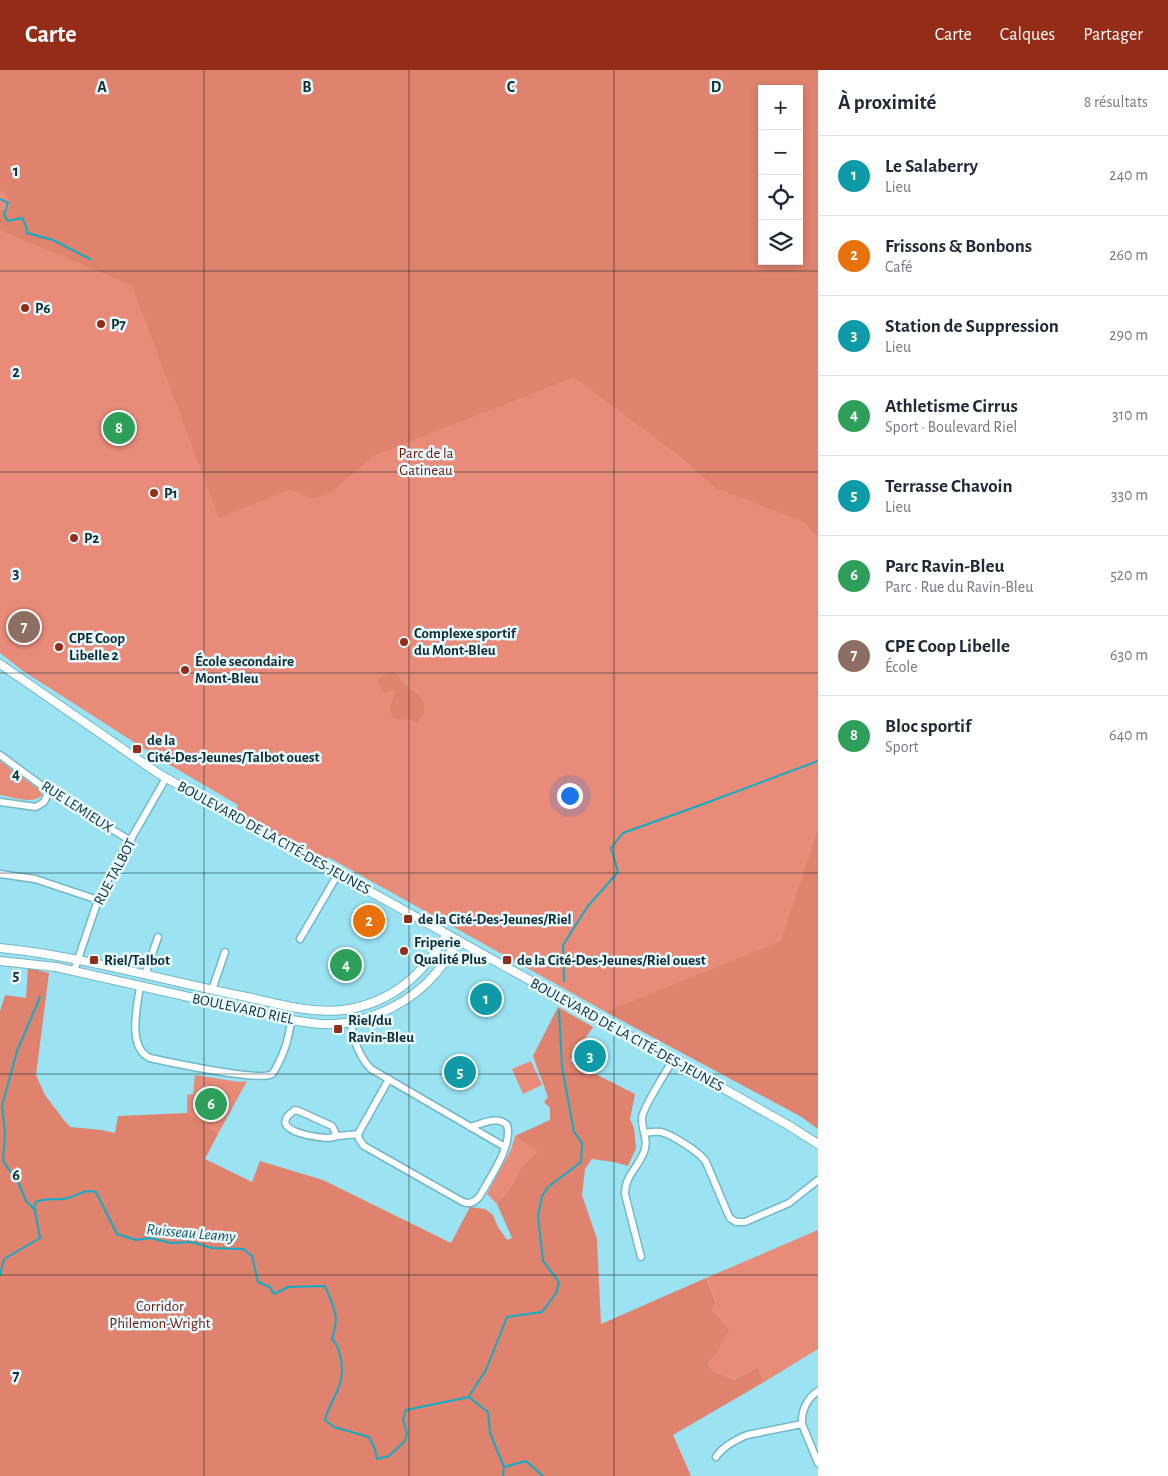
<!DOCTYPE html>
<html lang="fr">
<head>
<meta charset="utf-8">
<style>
	:root { --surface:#fff; --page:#f6f6f7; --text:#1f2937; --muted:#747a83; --line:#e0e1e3; --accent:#952c17 }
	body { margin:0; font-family:"Alegreya Sans",sans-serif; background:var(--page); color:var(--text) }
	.controls { position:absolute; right:15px; top:15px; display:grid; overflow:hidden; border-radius:0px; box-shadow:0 2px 8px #0003 }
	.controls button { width:45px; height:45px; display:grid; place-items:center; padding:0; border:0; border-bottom:1px solid var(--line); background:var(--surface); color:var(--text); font:25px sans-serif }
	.you { position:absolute; left:569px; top:725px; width:18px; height:18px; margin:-12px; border:4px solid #fff; border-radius:50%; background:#1a73e8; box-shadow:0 0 0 8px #1a73e833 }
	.badge { display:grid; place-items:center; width:32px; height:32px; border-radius:50%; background:var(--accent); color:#fff; font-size:16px; font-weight:700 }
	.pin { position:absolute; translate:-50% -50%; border:2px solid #fff; box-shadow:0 1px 5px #0006 }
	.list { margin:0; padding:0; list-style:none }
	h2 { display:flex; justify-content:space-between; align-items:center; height:65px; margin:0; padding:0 20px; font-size:21px }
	h2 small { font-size:16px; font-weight:400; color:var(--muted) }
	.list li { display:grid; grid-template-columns:32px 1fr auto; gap:15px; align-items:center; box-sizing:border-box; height:80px; padding:0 20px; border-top:1px solid var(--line) }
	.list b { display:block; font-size:19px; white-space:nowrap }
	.list p { margin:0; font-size:16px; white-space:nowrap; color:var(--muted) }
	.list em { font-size:16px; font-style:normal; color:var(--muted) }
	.icon { flex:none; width:28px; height:28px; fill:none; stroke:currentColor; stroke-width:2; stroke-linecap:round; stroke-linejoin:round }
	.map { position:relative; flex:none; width:818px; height:1406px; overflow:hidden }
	header { display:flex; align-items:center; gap:30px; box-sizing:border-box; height:70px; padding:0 25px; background:var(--accent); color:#fff }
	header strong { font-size:24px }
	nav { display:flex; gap:28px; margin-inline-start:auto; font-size:18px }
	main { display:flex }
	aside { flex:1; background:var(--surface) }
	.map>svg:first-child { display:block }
</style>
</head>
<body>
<header>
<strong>Carte</strong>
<nav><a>Carte</a><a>Calques</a><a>Partager</a></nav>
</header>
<main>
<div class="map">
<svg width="818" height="1406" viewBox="0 0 818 1406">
	<rect width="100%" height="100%" fill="#9be2f2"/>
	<path fill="#e88b78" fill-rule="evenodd" d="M0 0H818V1059L802 1047 606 942 328 787 322 794 234 744 238 735 165 692 23 601 0 583ZM762 19H799V191H762Z
		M0 691 40 720 42 725C34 735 12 727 0 725Z
		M531 991 542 1015 523 1024 512 999Z
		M195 1005 239 1012 247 1011 218 1064 206 1075 187 1043V1025L193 1024Z
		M515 1066 539 1082 521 1097 509 1120 497 1134 487 1124 511 1080Z
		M818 1160V1279L764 1312 758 1297 734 1310 713 1301 708 1293 717 1283 730 1260 712 1240 716 1231 706 1208Z"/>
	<path fill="#df826e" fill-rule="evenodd" d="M0 0H818V468L804 452 716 418 677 384 574 307 373 386 329 424 314 428 289 420 219 448 132 215 0 160V140H8L10 136 8 127 0 120ZM762 19H799V191H762Z
		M389 603 397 604C399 607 401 611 404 614 413 623 426 625 424 641 424 646 419 650 415 653L412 650 395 649 390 641V637L396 622 394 620 387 623 383 622 377 612 379 608Z
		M818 760V1059L802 1047 606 942 781 871Z
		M28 898 49 903 36 1005 45 1025 63 1049 70 1057 102 1060 115 1063 118 1046 187 1043 218 1064 205 1089 252 1112 260 1091 323 1110 451 1173 470 1137 485 1139 493 1145 498 1157 507 1170 512 1168 497 1134 509 1120 521 1097 538 1082 515 1066 550 1050V1038L544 1032 548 1027 533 986 558 937 593 957 570 991 635 1024 630 1049 634 1058 636 1078 628 1096 614 1092 592 1089 585 1099 582 1125 597 1169 601 1254 706 1208 716 1232 712 1240 730 1260 717 1283 708 1293 713 1301 734 1310 758 1297 764 1312 673 1365 691 1406H0V941L5 925 26 928Z"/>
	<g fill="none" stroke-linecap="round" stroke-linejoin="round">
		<path stroke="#0daec7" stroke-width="2" d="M0 129 8 133 4 145 8 151 22 148 26 156 27 163 53 170 90 189
			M564 911 563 875 588 836 618 802 611 778 623 763 706 733 818 691
			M33 1138 26 1131 19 1114 3 1091 5 1062 2 1036 17 981 40 927
			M0 1205 4 1189 40 1168 34 1136 36 1132C46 1127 57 1131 68 1128 79 1125 84 1119 96 1122L117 1164 136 1170 150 1168 171 1173 191 1172 212 1178 243 1179 252 1186 258 1212 270 1217 274 1224 288 1217 325 1216C334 1239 340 1244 332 1269 338 1275 339 1281 341 1290 346 1316 331 1327 325 1350L334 1357 369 1367 375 1379 377 1389 389 1386 405 1371 407 1363 403 1349 406 1340 469 1327 488 1342 490 1363 504 1397 526 1391 543 1406
			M469 1326 486 1300 507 1247 542 1242 556 1223 559 1212 543 1191 538 1146 542 1126 548 1117 581 1092 582 1073 574 1062 562 997 559 941
			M503 1406 504 1397"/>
		<defs>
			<path id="minor" d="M0 685 49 721 131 771
				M0 732 36 737 44 732 49 721
				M0 804 35 809 98 830
				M300 869 338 804
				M74 901 98 830 104 816 166 708
				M145 905 158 867
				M140 917C137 936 127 978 150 988 168 992 261 1012 272 1004 275 1001 276 997 278 994 286 978 289 967 291 950
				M212 920 225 882
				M350 939C350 959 356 984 371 999L505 1077
				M389 1009 358 1064 359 1069 364 1076 463 1132C470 1135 475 1132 480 1126 490 1107 513 1076 507 1055 498 1045 481 1054 470 1057
				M645 1063C650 1062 655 1061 661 1062 671 1064 701 1083 706 1092L728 1144 730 1148 736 1152H745L789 1133 818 1110
				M337 1066 332 1056 299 1041 295 1040C265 1060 313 1067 327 1068 332 1068 335 1066 339 1066 345 1065 352 1065 358 1064
				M641 1187 625 1124C625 1105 638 1098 644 1082 649 1069 641 1060 642 1048 642 1039 667 1000 673 990
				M818 1321C807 1328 801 1341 802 1354L818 1393
				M716 1387C723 1376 735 1370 747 1365L802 1354"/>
			<path id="tertiary" d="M0 594 159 704 673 990 788 1055 818 1074
				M0 878C81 886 162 910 242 926 275 933 310 944 343 940 393 933 422 905 447 864
				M0 891 56 897 291 950C305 952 319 955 334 954 371 952 412 932 436 903 445 893 450 882 458 871"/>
		</defs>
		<use href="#minor" stroke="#72b8c7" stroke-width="9"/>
		<use href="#tertiary" stroke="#72b8c7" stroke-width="10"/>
		<use href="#minor" stroke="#fff" stroke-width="6"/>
		<use href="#tertiary" stroke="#fff" stroke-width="8"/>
	</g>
	<path fill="none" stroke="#102e34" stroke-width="1" stroke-opacity="0.55" d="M204 0V1406M409 0V1406M614 0V1406M0 201H818M0 402H818M0 603H818M0 803H818M0 1004H818M0 1205H818"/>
	<g fill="#952c17" stroke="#e6faff" stroke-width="2">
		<circle cx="25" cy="238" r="5"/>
		<circle cx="101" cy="254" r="5"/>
		<circle cx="154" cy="423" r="5"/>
		<circle cx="74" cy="468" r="5"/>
		<circle cx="404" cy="572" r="5"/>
		<circle cx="59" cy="577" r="5"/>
		<circle cx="185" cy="600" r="5"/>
		<rect x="132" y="674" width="10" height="10" rx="2.5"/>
		<rect x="403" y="844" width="10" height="10" rx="2.5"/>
		<circle cx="404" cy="881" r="5"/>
		<rect x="89" y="885" width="10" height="10" rx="2.5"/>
		<rect x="502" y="885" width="10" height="10" rx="2.5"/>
		<rect x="333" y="954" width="10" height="10" rx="2.5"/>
	</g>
	<g text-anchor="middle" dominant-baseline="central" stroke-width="5" stroke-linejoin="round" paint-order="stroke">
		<g font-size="15" font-weight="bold" fill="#102e34" stroke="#e6faff" text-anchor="start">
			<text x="35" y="238">P6</text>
			<text x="111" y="254">P7</text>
			<text x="164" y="423">P1</text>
			<text x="84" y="468">P2</text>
			<text x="414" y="563">Complexe sportif<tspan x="414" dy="17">du Mont-Bleu</tspan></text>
			<text x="69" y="568">CPE Coop<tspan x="69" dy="17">Libelle 2</tspan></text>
			<text x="195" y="591">École secondaire<tspan x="195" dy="17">Mont-Bleu</tspan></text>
			<text x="147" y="670">de la<tspan x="147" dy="17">Cité-Des-Jeunes/Talbot ouest</tspan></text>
			<text x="418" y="849">de la Cité-Des-Jeunes/Riel</text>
			<text x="414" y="872">Friperie<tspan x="414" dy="17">Qualité Plus</tspan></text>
			<text x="104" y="890">Riel/Talbot</text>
			<text x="517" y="890">de la Cité-Des-Jeunes/Riel ouest</text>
			<text x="348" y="950">Riel/du<tspan x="348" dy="17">Ravin-Bleu</tspan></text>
		</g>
		<g font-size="15" fill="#6d1a09" stroke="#e6faff">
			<text x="426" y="383">Parc de la<tspan x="426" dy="17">Gatineau</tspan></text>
			<text x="160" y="1236">Corridor<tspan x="160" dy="17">Philemon-Wright</tspan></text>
		</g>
		<g font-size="15" fill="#102e34" stroke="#e6faff">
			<text transform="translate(77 737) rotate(33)">RUE LEMIEUX</text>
			<text transform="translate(274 768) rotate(29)">BOULEVARD DE LA CITÉ-DES-JEUNES</text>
			<text transform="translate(115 802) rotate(-62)">RUE TALBOT</text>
			<text transform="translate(243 939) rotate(12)">BOULEVARD RIEL</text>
			<text transform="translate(627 965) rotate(29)">BOULEVARD DE LA CITÉ-DES-JEUNES</text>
		</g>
		<g font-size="16" font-style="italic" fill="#1d5560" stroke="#e6faff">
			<text transform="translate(191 1163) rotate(5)">Ruisseau Leamy</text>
		</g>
	</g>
	<g font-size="16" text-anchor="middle" font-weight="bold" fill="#102e34" stroke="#e6faff" stroke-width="5" stroke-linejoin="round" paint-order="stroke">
		<text x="102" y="22">A</text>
		<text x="307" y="22">B</text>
		<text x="511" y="22">C</text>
		<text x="716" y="22">D</text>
		<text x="16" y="106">1</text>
		<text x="16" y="307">2</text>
		<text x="16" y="508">3</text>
		<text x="16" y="709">4</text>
		<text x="16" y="910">5</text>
		<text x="16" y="1110">6</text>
		<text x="16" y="1311">7</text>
	</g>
</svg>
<div class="controls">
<button>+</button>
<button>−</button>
<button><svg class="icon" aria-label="locate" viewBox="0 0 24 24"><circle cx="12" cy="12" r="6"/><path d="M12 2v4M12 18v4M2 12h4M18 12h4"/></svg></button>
<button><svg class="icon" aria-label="layers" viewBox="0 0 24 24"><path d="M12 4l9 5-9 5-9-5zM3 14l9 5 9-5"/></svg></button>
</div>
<div class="you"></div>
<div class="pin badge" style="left:486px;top:929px;background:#0f9aa8">1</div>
<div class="pin badge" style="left:369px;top:851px;background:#e8710a">2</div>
<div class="pin badge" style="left:590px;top:986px;background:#0f9aa8">3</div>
<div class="pin badge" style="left:346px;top:895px;background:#2e9e5b">4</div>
<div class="pin badge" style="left:460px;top:1002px;background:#0f9aa8">5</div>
<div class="pin badge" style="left:211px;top:1034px;background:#2e9e5b">6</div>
<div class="pin badge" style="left:24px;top:557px;background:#8d6e63">7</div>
<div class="pin badge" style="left:119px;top:358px;background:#2e9e5b">8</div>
</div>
<aside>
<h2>À proximité<small>8 résultats</small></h2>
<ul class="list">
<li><span class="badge" style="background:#0f9aa8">1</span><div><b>Le Salaberry</b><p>Lieu</p></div><em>240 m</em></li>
<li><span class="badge" style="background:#e8710a">2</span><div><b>Frissons &amp; Bonbons</b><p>Café</p></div><em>260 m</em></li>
<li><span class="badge" style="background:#0f9aa8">3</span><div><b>Station de Suppression</b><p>Lieu</p></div><em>290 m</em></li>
<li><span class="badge" style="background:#2e9e5b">4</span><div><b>Athletisme Cirrus</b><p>Sport · Boulevard Riel</p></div><em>310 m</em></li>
<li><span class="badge" style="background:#0f9aa8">5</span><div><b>Terrasse Chavoin</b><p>Lieu</p></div><em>330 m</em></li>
<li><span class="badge" style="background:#2e9e5b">6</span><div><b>Parc Ravin-Bleu</b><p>Parc · Rue du Ravin-Bleu</p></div><em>520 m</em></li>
<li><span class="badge" style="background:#8d6e63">7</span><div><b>CPE Coop Libelle</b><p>École</p></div><em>630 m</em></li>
<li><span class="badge" style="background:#2e9e5b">8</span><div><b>Bloc sportif</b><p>Sport</p></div><em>640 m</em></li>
</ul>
</aside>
</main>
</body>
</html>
